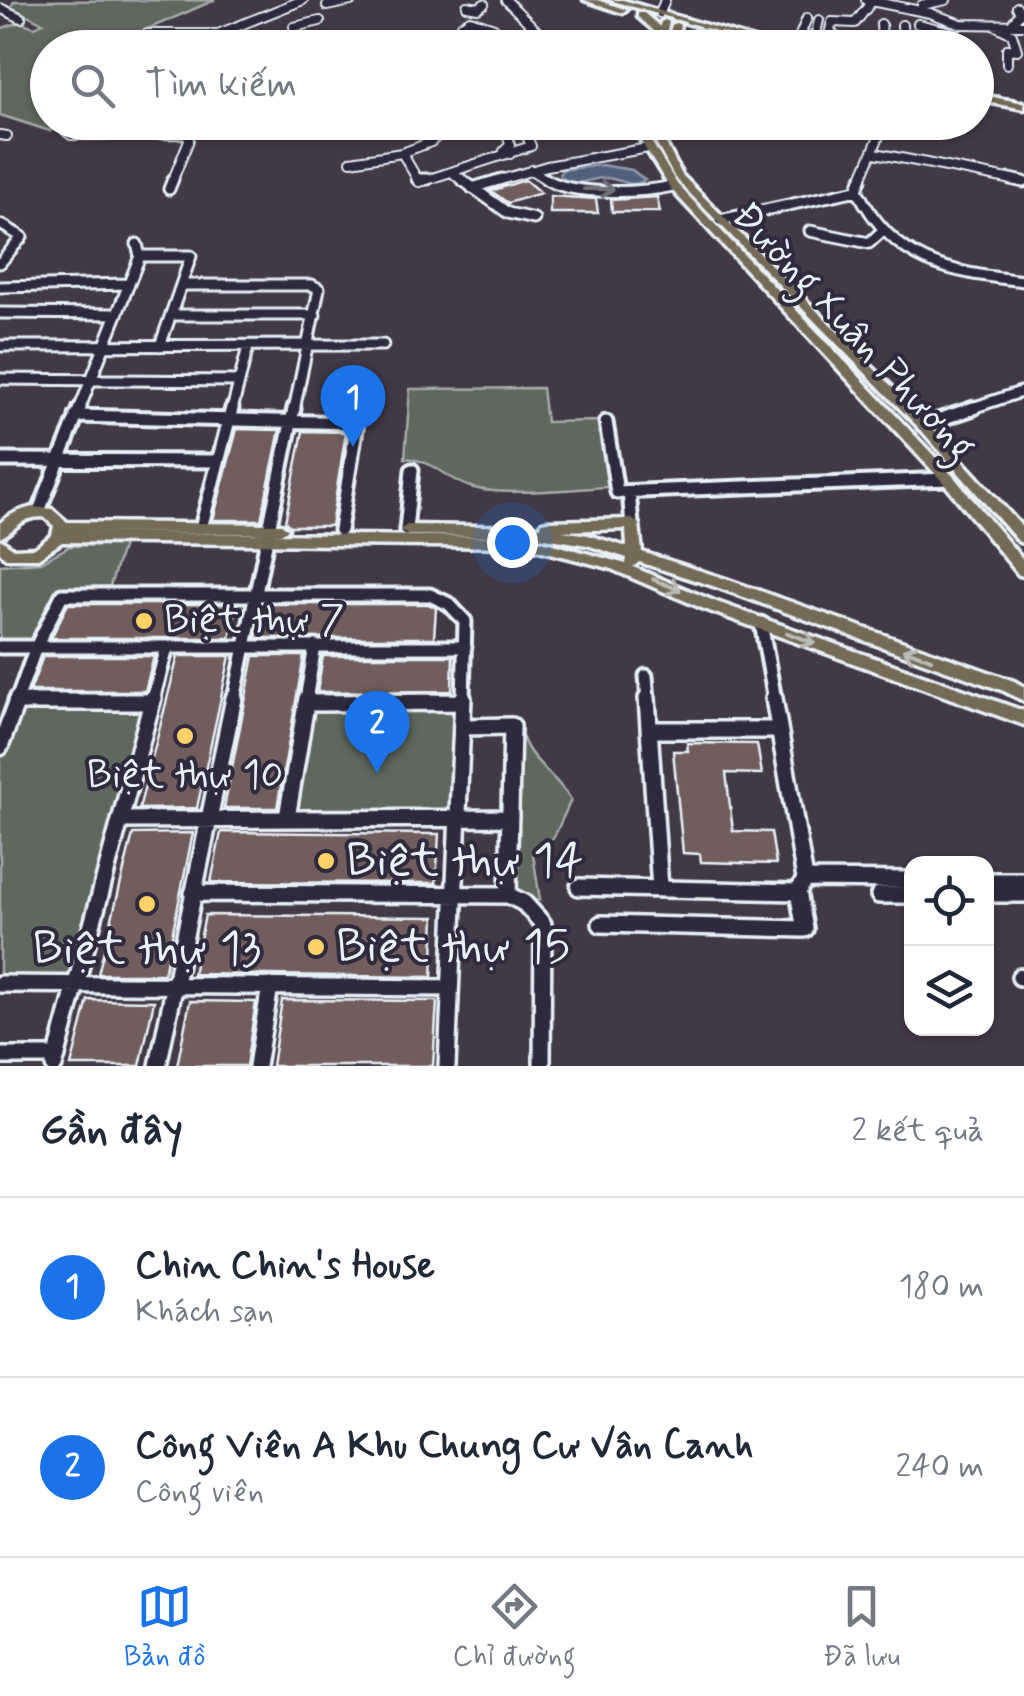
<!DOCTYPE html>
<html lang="vi">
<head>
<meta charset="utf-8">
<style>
	:root { --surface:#fff; --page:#f6f6f7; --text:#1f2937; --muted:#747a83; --line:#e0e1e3; --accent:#1a73e8 }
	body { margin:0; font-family:Mynerve,sans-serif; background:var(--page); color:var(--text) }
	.controls { position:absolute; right:30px; bottom:30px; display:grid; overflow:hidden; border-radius:20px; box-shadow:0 2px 8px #0004 }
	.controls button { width:90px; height:90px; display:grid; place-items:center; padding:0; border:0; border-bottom:2px solid var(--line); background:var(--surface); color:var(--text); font:50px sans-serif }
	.you { position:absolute; left:512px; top:542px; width:35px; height:35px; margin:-25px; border:8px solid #fff; border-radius:50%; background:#1a73e8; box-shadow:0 0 0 15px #1a73e833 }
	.badge { display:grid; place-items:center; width:65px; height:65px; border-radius:50%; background:var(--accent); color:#fff; font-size:32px; font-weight:700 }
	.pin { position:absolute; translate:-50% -82px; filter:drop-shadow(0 2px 5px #0008) }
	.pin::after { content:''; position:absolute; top:52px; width:35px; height:30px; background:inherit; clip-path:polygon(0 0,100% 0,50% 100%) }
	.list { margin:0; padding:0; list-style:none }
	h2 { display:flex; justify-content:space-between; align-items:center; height:130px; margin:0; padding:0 40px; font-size:42px }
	h2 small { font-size:32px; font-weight:400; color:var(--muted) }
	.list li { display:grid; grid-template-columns:65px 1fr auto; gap:30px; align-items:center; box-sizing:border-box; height:180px; padding:0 40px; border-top:2px solid var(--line) }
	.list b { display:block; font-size:38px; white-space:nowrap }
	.list p { margin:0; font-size:32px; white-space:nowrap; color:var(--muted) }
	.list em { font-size:32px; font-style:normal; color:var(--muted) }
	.icon { flex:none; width:55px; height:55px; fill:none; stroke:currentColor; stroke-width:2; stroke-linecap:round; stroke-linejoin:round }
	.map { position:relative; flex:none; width:1024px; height:1066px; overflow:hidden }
	.search { position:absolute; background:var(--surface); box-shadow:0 2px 8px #0004; left:30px; right:30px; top:30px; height:110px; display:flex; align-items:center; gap:25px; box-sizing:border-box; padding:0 35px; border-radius:55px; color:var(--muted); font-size:38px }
	.sheet { height:490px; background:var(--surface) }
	nav { display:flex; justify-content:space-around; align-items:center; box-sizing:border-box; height:140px; border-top:2px solid var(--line); background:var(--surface); font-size:28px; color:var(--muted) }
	nav a { display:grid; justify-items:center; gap:5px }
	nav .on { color:var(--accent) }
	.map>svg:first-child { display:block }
</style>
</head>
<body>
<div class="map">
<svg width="1024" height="1066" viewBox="0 0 1024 1066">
	<rect width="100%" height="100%" fill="#423946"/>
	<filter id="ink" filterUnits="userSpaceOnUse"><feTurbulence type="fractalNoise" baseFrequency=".01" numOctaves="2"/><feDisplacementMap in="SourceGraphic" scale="20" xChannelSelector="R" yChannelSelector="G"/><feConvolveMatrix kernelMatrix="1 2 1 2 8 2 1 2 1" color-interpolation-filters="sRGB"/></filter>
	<g filter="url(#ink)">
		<path fill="#5e675b" stroke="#a3acaa" stroke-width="2.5" d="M215 0 106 47 48 48V122L60 123 50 131 0 115V29L20 22 35 27 43 23 11 7 14 1Z
			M542 388 546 422 599 421 610 487C575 488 497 498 468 486 442 477 436 461 405 458L410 389Z
			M123 545 110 586 57 588 32 640H0V565L41 562 70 546Z
			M16 702H152L76 985 0 984V747Z
			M463 702 458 818H287L306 703Z
			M512 720C522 730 521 737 528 749 537 764 559 780 571 800L554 837 533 854 540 900 524 903 508 895Z"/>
		<path fill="#52607b" stroke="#8e9aad" stroke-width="2.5" d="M601 165 632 170 645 180C631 189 622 179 606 178 588 177 576 191 560 176L561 170Z"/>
		<path fill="#6f5d5c" stroke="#e8f1f8" stroke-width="2.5" d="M525 180 541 193 508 203 491 191Z
			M550 196 596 199 598 213H550Z
			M657 197 660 212H612L611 200Z
			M237 429 280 430 261 520H213Z
			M303 431 346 432 331 526H290L285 522Z
			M68 604H237L230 638H51Z
			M263 604H428L436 608 434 638H256Z
			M43 656H154L145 691H30Z
			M178 656H230L197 808 139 809Z
			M254 656H304L277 808H224Z
			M323 656H453L452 691 317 692Z
			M687 743 757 744 762 774 726 773 733 831 771 832 776 864 701 862 700 854 683 853 673 751H688Z
			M221 832 439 834 436 883 211 882Z
			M193 833 164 974H98L133 834Z
			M205 915 435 917 432 977 193 974Z
			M88 1000 154 1001 140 1066H71Z
			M282 1000 437 1001 433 1066H272Z
			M190 1001 256 1002 246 1066H177Z"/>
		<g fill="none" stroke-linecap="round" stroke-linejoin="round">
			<defs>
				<path id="minor-far3" d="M506 0 554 48
					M866 0 930 13 961 24 1024 25
					M922 5 946 0
					M327 6 351 1
					M467 6 478 8 484 4
					M0 8 21 18
					M660 13 665 0
					M807 18 800 35 838 39
					M1013 22 1020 13 1017 7
					M881 24 882 42
					M918 24 954 33
					M462 25 470 20 494 28
					M902 25 903 36 912 37 914 44
					M294 27 320 21
					M998 27 1012 34 1017 50 1007 49V64
					M815 38 819 20
					M276 45 304 38
					M487 45 490 48
					M139 46 147 34H218L303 0
					M113 48H232
					M321 48 348 41
					M843 48 830 30 832 22 855 23 873 0
					M74 122 66 131 71 135 190 134
					M0 135 7 136
					M508 136 510 145 504 151 510 154
					M875 153 1023 182
					M351 161 402 153
					M531 170 550 182
					M455 175 464 182
					M172 182 189 140 188 122
					M419 182 402 153 431 142 454 122
					M420 182 531 146 521 122
					M493 182 547 166 648 148
					M860 182 885 122"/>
				<path id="minor-far2" d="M417 179H428
					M461 179 508 213 534 219
					M546 179C572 196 641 193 673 186
					M1010 179 1024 182
					M472 188 502 179
					M169 189 173 179
					M857 190C895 264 947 272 1024 281
					M857 190 861 179
					M720 220 857 190
					M810 231 869 243 880 233
					M140 256H191L160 346
					M0 263 22 237 2 225
					M182 285H312L319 289 294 410
					M0 287 128 284
					M0 313 116 314
					M171 315H315
					M0 346 383 345
					M0 379 238 381
					M79 410 140 256 137 244
					M232 410 248 347
					M966 410 1024 391"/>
				<path id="minor-far1" d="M76 416 357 423 340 530
					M606 422 617 492 948 479
					M923 425 974 408
					M0 460 218 461
					M629 492 632 524
					M39 511 80 408
					M201 528 232 408
					M406 530 412 470
					M761 623 775 700
					M0 647H465
					M646 676 648 700
					M17 700 36 647 62 595H430L449 604 465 621 463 700
					M153 700 167 647
					M234 700 294 408
					M306 700 315 646"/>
				<path id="minor" d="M647 698 660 889
					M16 702H152
					M306 703 463 702
					M462 727 512 726 508 895
					M651 730H778
					M0 747 18 698
					M287 818 307 698
					M120 820 510 818
					M805 879 912 880
					M986 881H1024
					M579 887 798 892 805 879 774 698
					M193 893 508 895 524 903 543 924 542 1066
					M986 894H1024
					M879 895H912
					M601 924 805 929 798 892
					M1020 977 1024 978
					M0 984 450 988
					M0 1056H57
					M54 1066 153 698
					M158 1066 234 698
					M257 1066 270 986
					M447 1066 463 698"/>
				<path id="major" d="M665 20 669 22 662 48H654L661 22Z
					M676 23 680 25 674 48H666L672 25Z
					M636 122H646L640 129 646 133 677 184 953 476 1024 561V576L1019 575 943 482 670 188 637 135 629 129Z
					M649 122H658L663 128 660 132 682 175 931 426 1024 529V543L1019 542 923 432 675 178 650 132 653 128Z
					M33 507 52 509 67 522 281 524 288 529 281 534 74 532 527 537 626 564 627 558 587 545 539 537 407 535 400 530 407 525 541 527 542 522 547 521 632 519 639 524 642 552 726 579 1014 681 1024 687V701L1004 691 716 587 639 562 633 567 714 601 1024 711V725L704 609 609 568 527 547 62 542 38 558H6L0 552V539L14 549 35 548 52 535 54 526 44 517C19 517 18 529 0 538V523C10 514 20 510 33 507ZM626 529 627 547 588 535 562 531Z"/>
				<path id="highway" d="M584 0H597L627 10 623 13Z
					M610 0H623L784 48H769Z
					M638 13H644L665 31V35H659L638 17Z
					M705 30 709 33 708 35 673 40 669 37Z
					M976 94 1024 103V109L976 100Z"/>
			</defs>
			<use href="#minor-far3" stroke="#e8f1f8" stroke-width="12"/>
			<use href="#minor-far2" stroke="#e8f1f8" stroke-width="15"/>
			<use href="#minor-far1" stroke="#e8f1f8" stroke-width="19"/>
			<use href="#minor" stroke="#e8f1f8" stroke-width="22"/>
			<use href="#major" stroke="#e8f1f8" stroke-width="7"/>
			<use href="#highway" stroke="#e8f1f8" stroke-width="7"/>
			<use href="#minor-far3" stroke="#2f2a3d" stroke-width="8"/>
			<use href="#minor-far2" stroke="#2f2a3d" stroke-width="9"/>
			<use href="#minor-far1" stroke="#2f2a3d" stroke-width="11"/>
			<use href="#minor" stroke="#2f2a3d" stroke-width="15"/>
			<use href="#major" fill="#746b55" fill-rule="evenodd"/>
			<use href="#highway" fill="#746b55" fill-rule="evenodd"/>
			<path stroke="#e8f1f8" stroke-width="2.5" stroke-dasharray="10 5" stroke-linecap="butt" d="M604 0 772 48
				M976 92 1024 100"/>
		</g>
		<defs><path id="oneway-shaft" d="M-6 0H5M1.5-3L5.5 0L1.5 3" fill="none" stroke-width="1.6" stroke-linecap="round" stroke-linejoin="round" transform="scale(2.5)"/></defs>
		<use stroke="#70707e" href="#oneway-shaft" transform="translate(599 189)"/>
		<g stroke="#babbb7">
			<use href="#oneway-shaft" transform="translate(667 585) rotate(22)"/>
			<use href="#oneway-shaft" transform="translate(801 638) rotate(20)"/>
			<use href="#oneway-shaft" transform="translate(917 654) rotate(-160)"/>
		</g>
	</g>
	<g fill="#ffd166" stroke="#2f2a3d" stroke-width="4">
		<circle cx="144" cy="621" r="10"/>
		<circle cx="185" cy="736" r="10"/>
		<circle cx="326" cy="861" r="10"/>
		<circle cx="147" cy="904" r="10"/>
		<circle cx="316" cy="947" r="10"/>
	</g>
	<g text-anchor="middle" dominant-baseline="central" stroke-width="8" stroke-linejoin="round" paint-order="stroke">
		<g font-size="40" fill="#e8f1f8" stroke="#2f2a3d">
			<text transform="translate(853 332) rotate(47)">Đường Xuân Phương</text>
		</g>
		<g font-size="40" fill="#e8f1f8" stroke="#2f2a3d" text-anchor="start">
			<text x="164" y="621">Biệt thự 7</text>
			<text x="185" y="776" text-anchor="middle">Biệt thự 10</text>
		</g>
		<g font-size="48" fill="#e8f1f8" stroke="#2f2a3d" text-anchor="start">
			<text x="346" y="861">Biệt thự 14</text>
			<text x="336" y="947">Biệt thự 15</text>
			<text x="147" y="949" text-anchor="middle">Biệt thự 13</text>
		</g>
	</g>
</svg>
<div class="controls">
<button><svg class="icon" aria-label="locate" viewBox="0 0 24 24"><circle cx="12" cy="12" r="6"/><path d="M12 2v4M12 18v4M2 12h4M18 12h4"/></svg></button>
<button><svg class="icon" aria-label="layers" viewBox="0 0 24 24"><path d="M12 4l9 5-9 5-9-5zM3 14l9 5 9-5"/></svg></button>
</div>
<div class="you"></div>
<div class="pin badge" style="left:353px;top:447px">1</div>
<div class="pin badge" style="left:377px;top:773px">2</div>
<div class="search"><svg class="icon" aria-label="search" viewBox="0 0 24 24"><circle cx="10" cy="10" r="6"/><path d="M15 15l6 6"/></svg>Tìm kiếm</div>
</div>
<section class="sheet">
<h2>Gần đây<small>2 kết quả</small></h2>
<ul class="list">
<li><span class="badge">1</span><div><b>Chin Chin's House</b><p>Khách sạn</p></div><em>180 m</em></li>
<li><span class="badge">2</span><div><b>Công Viên A Khu Chung Cư Vân Canh</b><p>Công viên</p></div><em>240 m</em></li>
</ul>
</section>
<nav>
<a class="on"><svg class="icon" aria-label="map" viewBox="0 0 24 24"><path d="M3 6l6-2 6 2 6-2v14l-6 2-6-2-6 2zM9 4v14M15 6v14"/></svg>Bản đồ</a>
<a><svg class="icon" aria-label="directions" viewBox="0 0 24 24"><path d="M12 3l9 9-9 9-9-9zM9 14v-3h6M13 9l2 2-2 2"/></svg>Chỉ đường</a>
<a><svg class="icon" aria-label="saved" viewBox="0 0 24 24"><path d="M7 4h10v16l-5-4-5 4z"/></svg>Đã lưu</a>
</nav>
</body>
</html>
